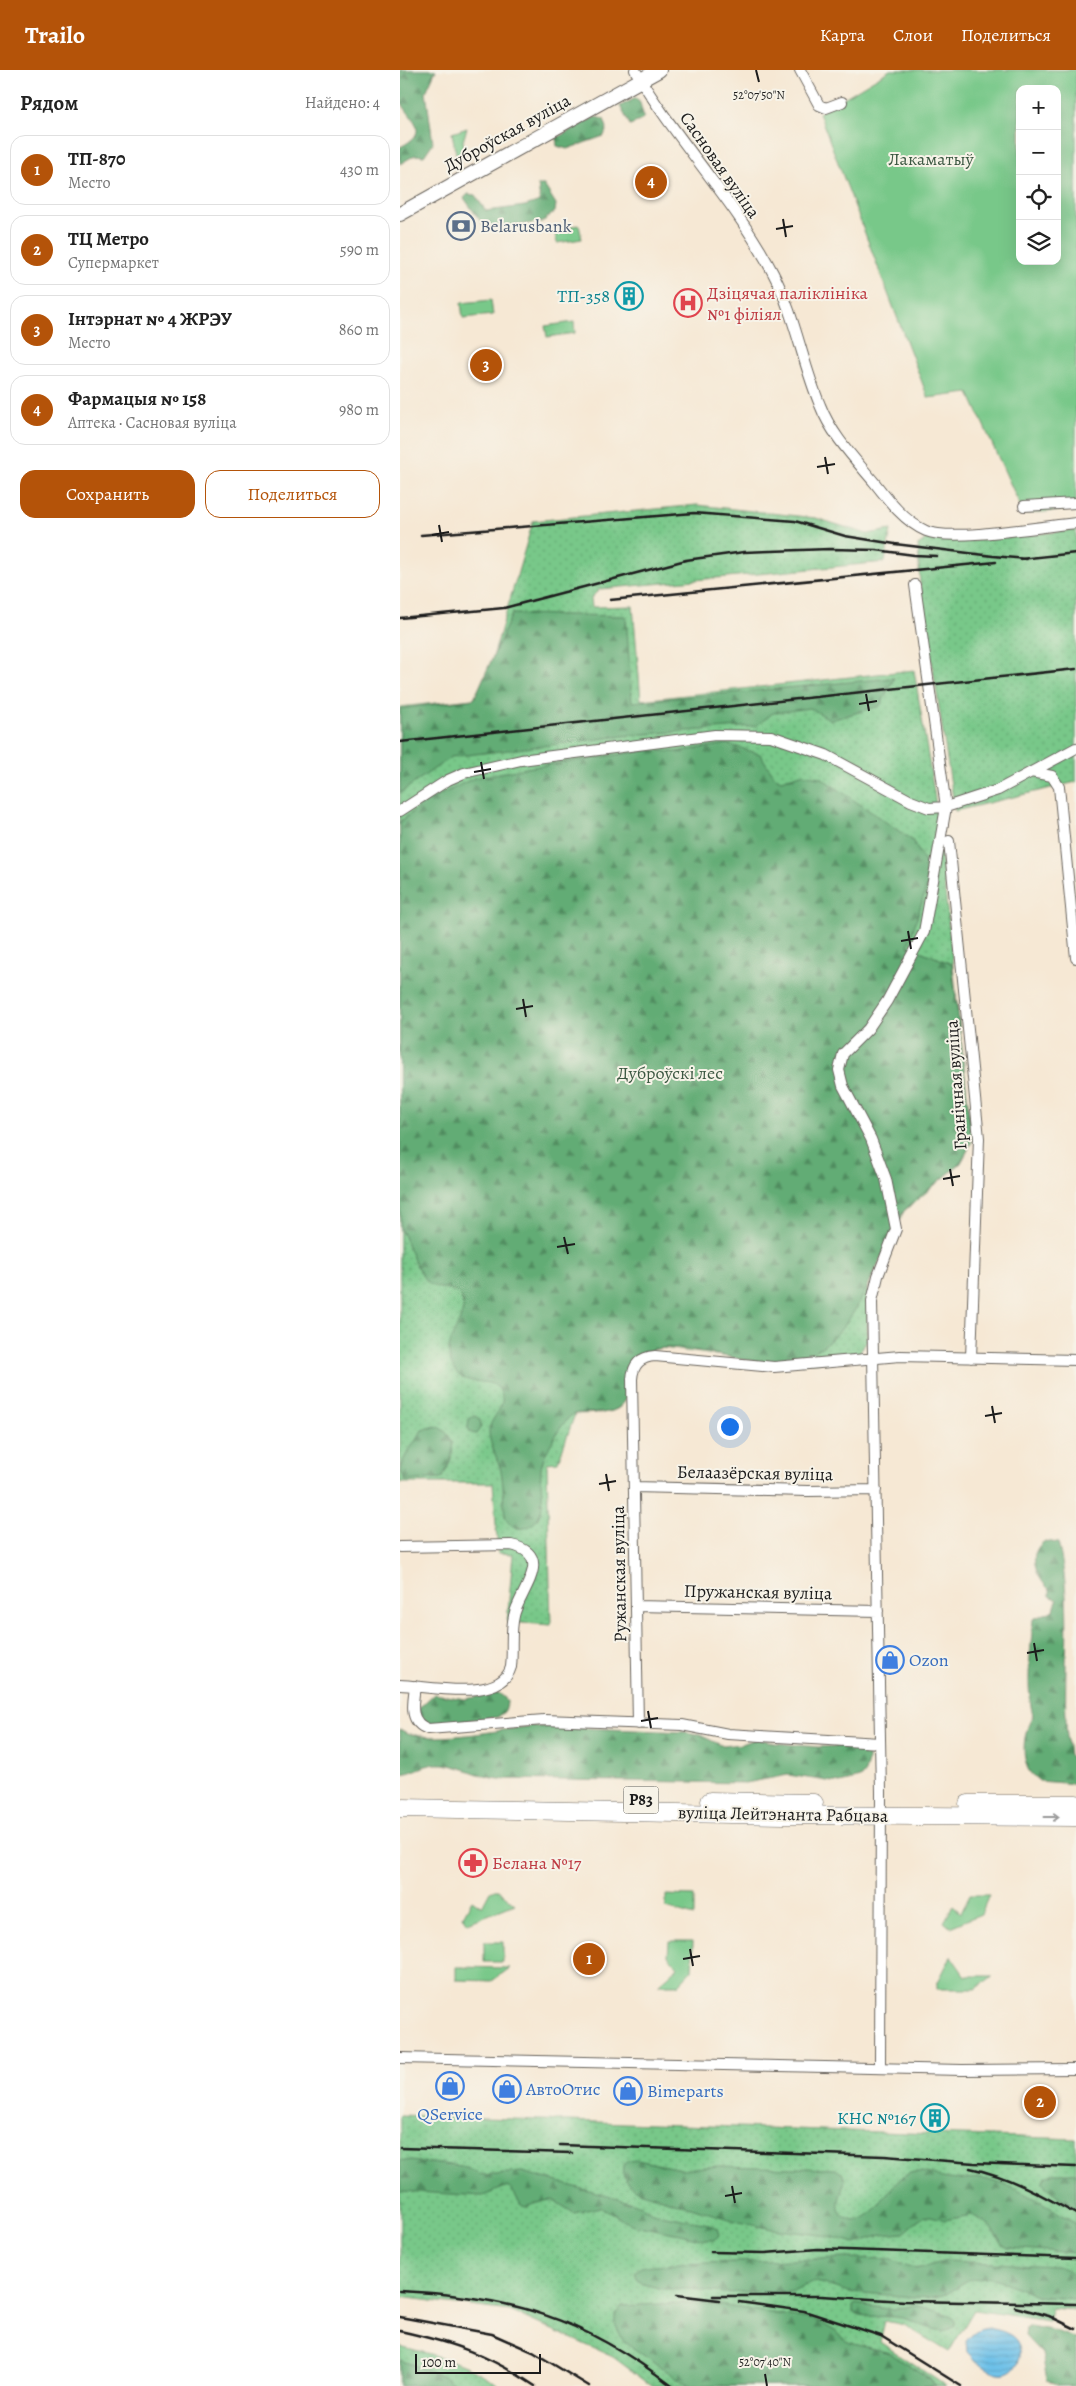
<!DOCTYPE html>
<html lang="ru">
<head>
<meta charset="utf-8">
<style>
	:root { --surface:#fff; --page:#f2f2f2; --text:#222; --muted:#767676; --line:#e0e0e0; --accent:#b45309 }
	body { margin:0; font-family:Alegreya,serif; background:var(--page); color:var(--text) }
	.controls { position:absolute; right:15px; top:15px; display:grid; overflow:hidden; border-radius:10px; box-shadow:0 5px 20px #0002 }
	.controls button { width:45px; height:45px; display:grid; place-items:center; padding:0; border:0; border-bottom:1px solid var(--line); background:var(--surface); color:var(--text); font:25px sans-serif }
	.scale { position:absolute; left:15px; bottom:12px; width:126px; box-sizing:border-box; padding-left:5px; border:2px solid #1c1c1c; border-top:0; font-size:14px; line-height:18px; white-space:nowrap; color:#1c1c1c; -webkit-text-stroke:4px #f7f3e8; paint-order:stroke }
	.you { position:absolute; left:329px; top:1356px; width:18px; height:18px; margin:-12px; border:4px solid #fff; border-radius:50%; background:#1a73e8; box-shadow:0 0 0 8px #1a73e833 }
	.badge { display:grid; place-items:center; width:32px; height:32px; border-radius:50%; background:var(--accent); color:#fff; font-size:16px; font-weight:700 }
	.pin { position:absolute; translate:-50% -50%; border:2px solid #fff; box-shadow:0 1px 5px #0006 }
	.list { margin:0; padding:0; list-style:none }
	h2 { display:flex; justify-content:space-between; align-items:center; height:65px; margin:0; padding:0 20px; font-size:21px }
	h2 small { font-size:16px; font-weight:400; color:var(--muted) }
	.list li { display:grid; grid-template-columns:32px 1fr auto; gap:15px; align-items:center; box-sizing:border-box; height:70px; margin:0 10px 10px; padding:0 10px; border:1px solid var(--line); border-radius:15px }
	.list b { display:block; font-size:19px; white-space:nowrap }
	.list p { margin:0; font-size:16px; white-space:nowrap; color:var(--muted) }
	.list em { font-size:16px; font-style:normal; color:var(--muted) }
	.actions { display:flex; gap:10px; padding:15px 20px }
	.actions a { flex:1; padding:11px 0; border:1px solid var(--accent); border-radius:15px; text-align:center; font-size:18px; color:var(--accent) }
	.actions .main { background:var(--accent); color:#fff }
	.icon { flex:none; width:28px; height:28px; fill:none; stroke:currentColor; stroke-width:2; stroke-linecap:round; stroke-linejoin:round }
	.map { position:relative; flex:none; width:676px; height:2316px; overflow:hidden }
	header { display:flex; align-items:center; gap:30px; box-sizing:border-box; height:70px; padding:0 25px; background:var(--accent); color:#fff }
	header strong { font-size:24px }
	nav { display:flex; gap:28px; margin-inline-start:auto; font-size:18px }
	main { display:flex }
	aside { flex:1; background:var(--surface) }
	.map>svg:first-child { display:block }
</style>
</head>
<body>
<header>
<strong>Trailo</strong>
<nav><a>Карта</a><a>Слои</a><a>Поделиться</a></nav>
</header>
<main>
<aside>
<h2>Рядом<small>Найдено: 4</small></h2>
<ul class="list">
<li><span class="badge">1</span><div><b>ТП-870</b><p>Место</p></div><em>430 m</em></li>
<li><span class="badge">2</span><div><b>ТЦ Метро</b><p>Супермаркет</p></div><em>590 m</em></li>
<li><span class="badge">3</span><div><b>Інтэрнат № 4 ЖРЭУ</b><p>Место</p></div><em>860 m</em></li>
<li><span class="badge">4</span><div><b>Фармацыя № 158</b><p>Аптека · Сасновая вуліца</p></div><em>980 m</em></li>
</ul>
<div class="actions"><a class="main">Сохранить</a><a>Поделиться</a></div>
</aside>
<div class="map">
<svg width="676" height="2316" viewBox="0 0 676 2316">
	<defs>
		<pattern id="grass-dots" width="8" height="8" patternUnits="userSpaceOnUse" patternTransform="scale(1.25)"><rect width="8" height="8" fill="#78c889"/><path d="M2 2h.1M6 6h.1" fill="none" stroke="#67ab76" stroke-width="1.8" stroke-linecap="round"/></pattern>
		<pattern id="forest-firs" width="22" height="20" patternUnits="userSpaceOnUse" patternTransform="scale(1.25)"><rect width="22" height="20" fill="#62ac75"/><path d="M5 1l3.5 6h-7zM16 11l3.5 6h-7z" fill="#508b5f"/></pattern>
		<pattern id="water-rules" width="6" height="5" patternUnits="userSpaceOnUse" patternTransform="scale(1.25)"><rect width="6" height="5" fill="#6dc1e9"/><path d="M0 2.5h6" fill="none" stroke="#5ea5c7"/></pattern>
	</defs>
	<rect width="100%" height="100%" fill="#f7f3e8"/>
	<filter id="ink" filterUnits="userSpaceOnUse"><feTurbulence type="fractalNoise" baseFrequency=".02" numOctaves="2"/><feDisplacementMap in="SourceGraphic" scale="10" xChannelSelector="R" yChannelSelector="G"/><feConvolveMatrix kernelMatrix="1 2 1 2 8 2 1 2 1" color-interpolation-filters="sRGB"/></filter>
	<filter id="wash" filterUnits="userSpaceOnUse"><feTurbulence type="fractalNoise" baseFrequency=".0096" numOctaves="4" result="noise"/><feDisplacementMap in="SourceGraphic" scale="20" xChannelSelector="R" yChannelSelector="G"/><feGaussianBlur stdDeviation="1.12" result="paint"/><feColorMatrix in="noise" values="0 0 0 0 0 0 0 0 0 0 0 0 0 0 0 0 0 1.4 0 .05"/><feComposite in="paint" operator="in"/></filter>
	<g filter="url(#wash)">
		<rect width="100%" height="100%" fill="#f6e8d4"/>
		<path fill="url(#grass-dots)" stroke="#4a7252" d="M297 435 416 448 467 464 491 460 485 492 200 519 191 528 192 537 233 536 241 630 514 600 535 728 572 1071 561 1093 504 1141 468 1213 467 1271 459 1283C415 1305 312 1283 262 1278 209 1287 242 1324 217 1339 205 1345 188 1343 175 1344L158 1392 147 1393 151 1555 107 1552 113 1484 98 1483 93 1413H0V637L81 628 133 451Z
			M676 460V712L555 741 520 514 518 475 526 469 580 470Z
			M0 2045 676 2069V2240L652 2238 648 2251 574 2240 549 2282 504 2255 485 2251 480 2272 546 2316H252L213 2287 110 2241 0 2227Z
			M0 2276C34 2285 72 2294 100 2316H0Z"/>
		<path fill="url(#forest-firs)" stroke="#3f6448" d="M0 0H36L26 22 33 73 24 86 15 85 0 94V77C35 60 6 47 0 29 0 21 0 8 0 0Z
			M236 28 240 33 244 47 240 51 230 55 220 36Z
			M195 47 204 49 207 58 204 66 167 79 157 76 156 68Z
			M138 115H144L156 134 155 142 142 152 86 159 64 128 68 124 75 125 86 141 125 136 140 131Z
			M112 544 226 546 232 632 494 608 480 636 431 650 410 638 373 643 356 656 231 665 51 687 0 723V639L74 629Z
			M327 674 360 684 375 707 381 710 401 704 420 707 512 770 531 803 508 876 552 894 572 1071C568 1079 565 1088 559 1094 543 1111 519 1123 504 1141 498 1148 495 1159 491 1168 465 1218 448 1283 382 1292 345 1297 286 1270 251 1280 217 1290 238 1324 218 1338 206 1347 187 1340 174 1344 164 1347 142 1387 141 1398 139 1413 146 1432 139 1446 131 1462 112 1463 105 1446 103 1431 104 1416 101 1401 98 1388 89 1375 89 1361 90 1347 107 1338 101 1323 95 1305 67 1318 56 1302 35 1273 69 1252 62 1230 57 1215 41 1222 30 1214 17 1205 8 1173 0 1158V752L24 733 74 708 132 697 250 680 275 682Z
			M75 1346 80 1350 81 1357 76 1364 71 1363 68 1358 69 1349Z
			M36 1356C61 1367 53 1389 42 1408L6 1411 0 1399C4 1385 15 1373 22 1360Z
			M645 1471 658 1473C676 1539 659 1615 669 1685L676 1690V1714L639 1711C636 1708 630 1704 628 1699 621 1683 624 1660 633 1646 625 1613 631 1582 633 1549L654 1540 657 1530 650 1526V1520C636 1508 626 1483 645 1471Z
			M99 1623 107 1630C107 1639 105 1642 98 1647L38 1654 26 1653 18 1647 19 1638 34 1624 65 1629Z
			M132 1656 286 1662 298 1664 323 1676 341 1674 357 1668 375 1673 418 1677 456 1675 462 1678 468 1685V1692L465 1702 460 1708 440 1713 388 1705 346 1713 99 1709C77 1707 57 1692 34 1694 22 1696 12 1703 0 1705V1659C24 1677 101 1659 132 1656Z
			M0 2090 61 2096 82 2105 122 2102 236 2134 260 2145 309 2154 317 2158 319 2165 314 2170H304L280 2164 233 2155 200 2137 174 2143 153 2130 144 2131 126 2137C115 2133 117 2120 106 2117L83 2126 0 2121Z
			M237 2090 281 2099 318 2096 435 2099 442 2103 445 2110C443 2121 431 2140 447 2148 476 2161 487 2105 515 2102 527 2101 537 2108 549 2109 560 2111 572 2107 583 2109 616 2115 648 2136 676 2154V2183L608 2178 602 2174 588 2154 572 2145 545 2150 531 2146 522 2147 504 2163 482 2165 456 2173 428 2166 372 2159 339 2152 239 2121C228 2114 221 2109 223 2095L228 2091Z
			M655 2103H676V2139L646 2117 643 2112 645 2107Z
			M446 2188 490 2189 516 2199 547 2191 656 2196C676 2200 676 2212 676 2229L636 2226 597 2209 585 2207 568 2210 543 2225 528 2228 449 2222 419 2213 413 2212 390 2222 365 2221 324 2223 289 2219H262L243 2214 238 2210 235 2202 241 2197 253 2195Z
			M281 2233 319 2235 416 2250 435 2261 450 2273 490 2283 529 2308 535 2316H289L224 2272 215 2254V2245L222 2236Z
			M456 2234 494 2240 514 2235 522 2237 550 2245 555 2251V2255C542 2269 519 2252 503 2248 490 2245 462 2249 453 2242V2236Z
			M630 2256 656 2261 676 2269V2316H658L647 2310 642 2284 625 2266 626 2258Z
			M0 2290 43 2306 59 2316H0Z"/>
		<path fill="#78c889" stroke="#4a7252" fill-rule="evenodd" d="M490 0H676V439L624 444 569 323 528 328 419 43ZM620 19H657V191H620Z
			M67 58 63 71 66 85 57 89 52 63Z
			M179 155 182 169 157 173 154 159Z
			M91 230 93 245 63 248 61 233Z
			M174 252 175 263 147 267 145 256Z
			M91 1820H98L115 1834 68 1853 63 1846 72 1830 82 1837Z
			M266 1825 294 1826V1846L266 1838Z
			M570 1825H589L581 1844 550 1857 544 1852 553 1836 561 1843Z
			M269 1871H293L292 1900 278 1915H258L278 1897 268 1886Z
			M84 1872H103V1892H84Z
			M551 1886 565 1906H593L575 1919H537V1914Z
			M56 1897 110 1898 92 1911 56 1910Z"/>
		<path fill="url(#water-rules)" stroke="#446e82" d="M589 2258C598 2260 608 2262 614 2268 625 2278 621 2300 606 2303 593 2306 575 2291 567 2282L566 2271C573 2263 578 2259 589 2258Z"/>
	</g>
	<g filter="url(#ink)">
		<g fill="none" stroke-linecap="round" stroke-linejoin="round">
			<defs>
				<path id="street" d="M235 0C276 71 335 130 373 203 395 245 402 292 420 335 431 364 454 388 474 412 488 430 505 452 526 461 551 472 645 456 676 453
					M400 0 419 35 426 38 442 32
					M624 436 676 433
					M631 702 652 706 659 717 676 888
					M0 741 48 710 64 703 121 690 315 665 371 666 426 685 511 731 529 738 546 737 598 720 676 678
					M549 771 579 1068 571 1288
					M234 1417 408 1421 476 1420
					M0 1477 111 1475C157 1485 118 1523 114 1546 110 1562 113 1580 111 1597 101 1633 29 1616 0 1615
					M236 1536 478 1541
					M15 1616C13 1633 8 1652 28 1659L144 1650 282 1655 328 1664 480 1673
					M238 1654 232 1309C233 1294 241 1287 255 1286L374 1297 500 1286 676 1290
					M0 1988 562 2000 676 1999
					M480 1998 481 1722 472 1231 478 1206 496 1159 486 1109 471 1069 443 1016 439 1000 443 984 468 959 487 931 524 862 546 737 515 515"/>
				<path id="secondary" d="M0 144 259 0"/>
				<path id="highway" d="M310 1731 414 1733
					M568 1734H676
					M0 1738 384 1745 676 1747"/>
			</defs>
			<use href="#street" stroke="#68635c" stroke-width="12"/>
			<use href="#secondary" stroke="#68635c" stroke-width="16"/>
			<use href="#highway" stroke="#68635c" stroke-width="19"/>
			<use href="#street" stroke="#fff" stroke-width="10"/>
			<use href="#secondary" stroke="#fff" stroke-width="14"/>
			<use href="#highway" stroke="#fff" stroke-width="18"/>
			<path stroke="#1c1c1c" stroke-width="2.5" d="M21 465 294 443 395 451 445 466 495 474 593 486 627 489
				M620 489 676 483
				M210 530 596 492
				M0 548 104 538 286 490 344 482 430 479 476 480 514 485 537 486
				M0 672 676 599
				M160 2075 484 2086 574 2093 676 2097
				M0 2078 172 2083
				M570 2098C608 2106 642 2125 676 2144
				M311 2182 365 2183 418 2179 676 2188
				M0 2221C110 2226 184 2248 272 2316
				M277 2225 319 2230
				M313 2226H421L505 2231 676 2234
				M339 2232 404 2241 481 2266 561 2316
				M615 2237 649 2246 676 2259
				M0 2247 92 2264 133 2282 189 2316
				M0 2261C54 2273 89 2285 135 2316"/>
		</g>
		<defs><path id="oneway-shaft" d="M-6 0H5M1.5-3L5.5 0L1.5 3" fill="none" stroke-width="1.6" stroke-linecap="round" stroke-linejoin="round" transform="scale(1.25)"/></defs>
		<use stroke="#999" href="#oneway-shaft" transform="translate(652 1747)"/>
	</g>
	<path fill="none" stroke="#1c1c1c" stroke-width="2" d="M356 0 359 12M383 149 386 167M376 159 393 156M425 387 428 404M417 397 435 394M39 455 42 472M32 465 49 462M466 624 469 641M459 634 477 631M81 692 84 709M74 702 91 699M508 861 511 879M501 871 518 868M123 929 126 947M116 939 133 936M550 1099 553 1116M543 1109 560 1106M164 1167 168 1184M157 1177 175 1174M592 1336 595 1353M585 1346 602 1343M206 1404 209 1421M199 1414 216 1411M634 1573 637 1591M627 1583 644 1580M248 1641 251 1658M241 1651 258 1648M290 1879 293 1896M283 1889 300 1886M332 2116 335 2133M325 2126 342 2123M365 2304 367 2316"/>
	<defs>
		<symbol id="bank-ring" viewBox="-11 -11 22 22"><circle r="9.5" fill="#f7f3e8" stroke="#5c6f8a" stroke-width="1.5"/><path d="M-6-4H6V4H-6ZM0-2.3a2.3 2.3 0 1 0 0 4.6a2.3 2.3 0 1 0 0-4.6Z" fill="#5c6f8a"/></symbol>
		<symbol id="building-ring" viewBox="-11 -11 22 22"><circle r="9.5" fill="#f7f3e8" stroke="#0f9aa8" stroke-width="1.5"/><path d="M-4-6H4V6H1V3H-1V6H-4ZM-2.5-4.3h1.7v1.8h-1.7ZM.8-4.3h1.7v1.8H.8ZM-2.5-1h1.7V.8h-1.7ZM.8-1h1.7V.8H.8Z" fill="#0f9aa8"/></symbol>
		<symbol id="hospital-ring" viewBox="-11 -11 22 22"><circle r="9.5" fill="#f7f3e8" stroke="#e0444e" stroke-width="1.5"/><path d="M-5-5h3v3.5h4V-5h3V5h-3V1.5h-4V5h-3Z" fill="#e0444e"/></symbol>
		<symbol id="shop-ring" viewBox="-11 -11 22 22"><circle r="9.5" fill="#f7f3e8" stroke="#3f7fe0" stroke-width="1.5"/><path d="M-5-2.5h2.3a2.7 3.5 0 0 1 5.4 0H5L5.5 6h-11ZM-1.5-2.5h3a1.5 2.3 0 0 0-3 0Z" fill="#3f7fe0"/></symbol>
		<symbol id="pharmacy-ring" viewBox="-11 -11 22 22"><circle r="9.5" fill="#f7f3e8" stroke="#e0444e" stroke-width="1.5"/><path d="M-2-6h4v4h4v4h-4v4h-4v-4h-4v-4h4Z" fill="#e0444e"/></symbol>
	</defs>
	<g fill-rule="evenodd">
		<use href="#bank-ring" x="45" y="140" width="32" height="32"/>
		<use href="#building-ring" x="213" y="210" width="32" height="32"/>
		<use href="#hospital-ring" x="272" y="217" width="32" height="32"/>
		<use href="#shop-ring" x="474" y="1574" width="32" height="32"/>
		<use href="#pharmacy-ring" x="57" y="1777" width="32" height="32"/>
		<use href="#shop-ring" x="34" y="2000" width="32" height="32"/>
		<use href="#shop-ring" x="91" y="2003" width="32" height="32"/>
		<use href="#shop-ring" x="212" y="2005" width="32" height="32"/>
		<use href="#building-ring" x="519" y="2032" width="32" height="32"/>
	</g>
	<g text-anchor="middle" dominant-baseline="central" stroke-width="4" stroke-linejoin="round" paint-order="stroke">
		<rect fill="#f7f3e8" stroke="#5e5c59" stroke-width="1" x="223.5" y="1716.5" width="35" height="27" rx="4"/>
		<g font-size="16" font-weight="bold" fill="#1c1c1c">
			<text x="241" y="1730">Р83</text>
		</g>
		<g font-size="18" fill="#1c1c1c" stroke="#f7f3e8">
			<text transform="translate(107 63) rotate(-29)">Дуброўская вуліца</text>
			<text transform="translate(320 95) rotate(55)">Сасновая вуліца</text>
			<text transform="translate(556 1015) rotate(-94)">Гранічная вуліца</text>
			<text transform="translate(355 1403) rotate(1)">Белаазёрская вуліца</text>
			<text transform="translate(219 1504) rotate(-91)">Ружанская вуліца</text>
			<text transform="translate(358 1522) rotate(1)">Пружанская вуліца</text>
			<text transform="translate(383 1744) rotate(1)">вуліца Лейтэнанта Рабцава</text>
		</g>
		<g font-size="18" fill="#3c5842" stroke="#f7f3e8">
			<text x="531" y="89">Лакаматыў</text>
			<text x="270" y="1003">Дуброўскі лес</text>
		</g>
		<g font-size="18" fill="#4e5e75" stroke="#f7f3e8" text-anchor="start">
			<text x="80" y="156">Belarusbank</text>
		</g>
		<g font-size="18" fill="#be3a42" stroke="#f7f3e8" text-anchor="start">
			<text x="307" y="223">Дзіцячая паліклініка<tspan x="307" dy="21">№1 філіял</tspan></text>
			<text x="92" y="1793">Белана №17</text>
		</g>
		<g font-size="18" fill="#0d838f" stroke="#f7f3e8" text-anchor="end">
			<text x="210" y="226">ТП-358</text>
			<text x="516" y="2048">КНС №167</text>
		</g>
		<g font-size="18" fill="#366cbe" stroke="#f7f3e8" text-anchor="start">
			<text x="509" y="1590">Ozon</text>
			<text x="126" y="2019">АвтоОтис</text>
			<text x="247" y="2021">Bimeparts</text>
			<text x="50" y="2044" text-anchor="middle">QService</text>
		</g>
	</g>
	<g font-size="12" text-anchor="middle" fill="#1c1c1c" stroke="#f7f3e8" stroke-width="4" stroke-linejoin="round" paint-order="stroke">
		<text x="359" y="29">52°07'50"N</text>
		<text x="365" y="2296">52°07'40"N</text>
	</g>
</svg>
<div class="controls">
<button>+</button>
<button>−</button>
<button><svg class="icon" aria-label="locate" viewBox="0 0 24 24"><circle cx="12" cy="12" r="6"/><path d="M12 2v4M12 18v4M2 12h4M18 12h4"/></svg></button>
<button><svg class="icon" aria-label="layers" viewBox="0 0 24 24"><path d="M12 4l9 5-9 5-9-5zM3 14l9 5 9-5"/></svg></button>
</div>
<div class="scale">100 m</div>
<div class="you"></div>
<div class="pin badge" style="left:189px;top:1889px">1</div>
<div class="pin badge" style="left:640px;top:2032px">2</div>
<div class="pin badge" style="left:86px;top:295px">3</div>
<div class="pin badge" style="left:251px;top:112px">4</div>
</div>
</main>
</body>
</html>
